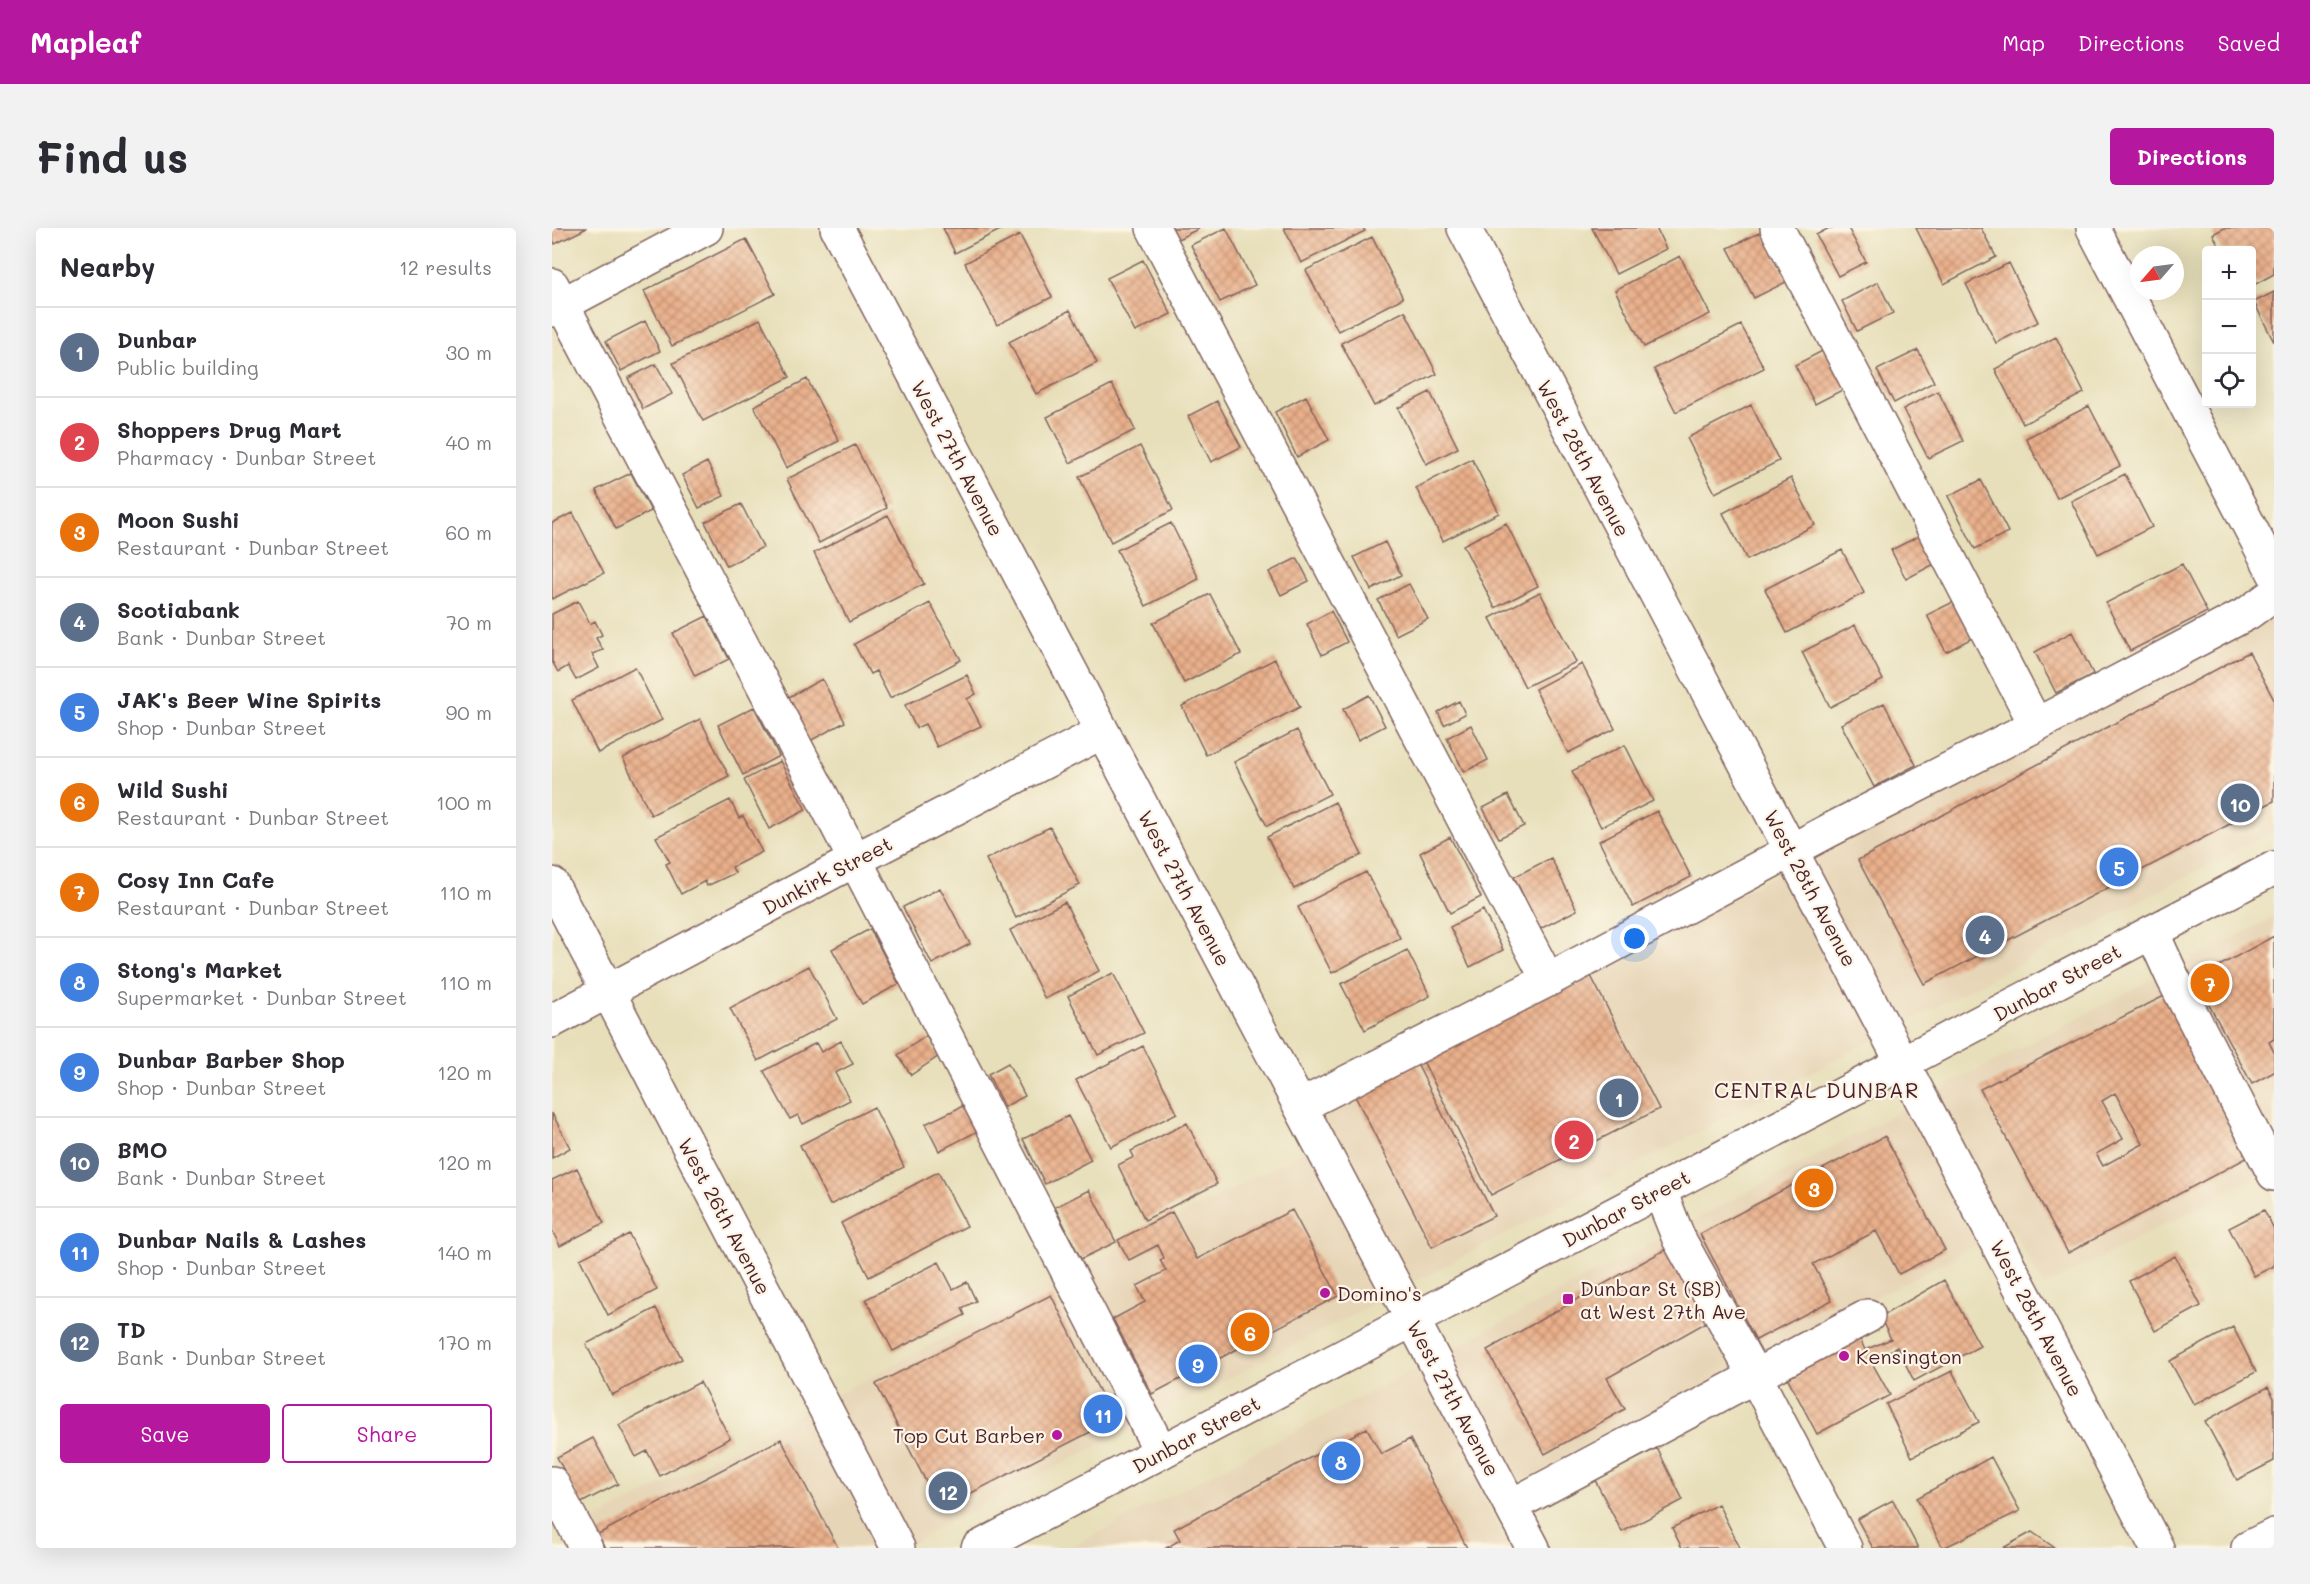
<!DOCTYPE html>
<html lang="en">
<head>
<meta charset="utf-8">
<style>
	:root { --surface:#fff; --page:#f2f2f3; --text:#2b2b33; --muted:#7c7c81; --line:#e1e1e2; --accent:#b5179e }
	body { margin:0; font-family:Mali,sans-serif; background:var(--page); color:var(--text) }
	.controls { position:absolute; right:18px; top:18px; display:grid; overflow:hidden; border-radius:6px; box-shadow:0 6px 24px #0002 }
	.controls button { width:54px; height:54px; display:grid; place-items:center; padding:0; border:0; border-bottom:2px solid var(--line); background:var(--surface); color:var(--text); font:30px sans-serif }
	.compass { position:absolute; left:1578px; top:18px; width:54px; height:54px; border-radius:50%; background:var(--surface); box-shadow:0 6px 24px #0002; rotate:242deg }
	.you { position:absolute; left:1083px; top:711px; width:21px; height:21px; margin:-15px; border:4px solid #fff; border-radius:50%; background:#1a73e8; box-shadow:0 0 0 9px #1a73e833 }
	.badge { display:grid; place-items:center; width:39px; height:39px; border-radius:50%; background:var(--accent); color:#fff; font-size:20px; font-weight:700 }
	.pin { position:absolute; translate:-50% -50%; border:3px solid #fff; box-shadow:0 2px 6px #0006 }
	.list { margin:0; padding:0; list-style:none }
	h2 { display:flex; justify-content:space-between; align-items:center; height:78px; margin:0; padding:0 24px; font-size:26px }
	h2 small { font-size:20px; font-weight:400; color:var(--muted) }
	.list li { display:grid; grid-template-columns:39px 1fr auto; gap:18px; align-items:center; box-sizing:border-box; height:90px; padding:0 24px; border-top:2px solid var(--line) }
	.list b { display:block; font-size:22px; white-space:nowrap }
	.list p { margin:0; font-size:20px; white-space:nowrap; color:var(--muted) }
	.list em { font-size:20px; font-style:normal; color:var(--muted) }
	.actions { display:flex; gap:12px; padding:18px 24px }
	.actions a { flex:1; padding:14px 0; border:2px solid var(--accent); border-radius:6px; text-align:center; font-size:21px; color:var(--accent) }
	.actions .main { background:var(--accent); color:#fff }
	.icon { flex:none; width:33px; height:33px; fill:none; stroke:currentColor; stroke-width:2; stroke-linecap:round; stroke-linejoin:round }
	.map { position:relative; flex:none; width:1722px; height:1320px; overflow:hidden; border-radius:6px }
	header { display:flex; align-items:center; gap:36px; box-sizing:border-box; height:84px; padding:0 30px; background:var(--accent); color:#fff }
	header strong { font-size:28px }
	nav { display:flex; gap:33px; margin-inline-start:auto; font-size:21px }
	.intro { display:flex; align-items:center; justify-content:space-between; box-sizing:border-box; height:144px; padding:0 36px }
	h1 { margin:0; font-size:42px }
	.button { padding:15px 27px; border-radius:6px; background:var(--accent); color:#fff; font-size:21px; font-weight:700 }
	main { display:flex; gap:36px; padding:0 36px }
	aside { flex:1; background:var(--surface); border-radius:6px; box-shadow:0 6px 24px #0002 }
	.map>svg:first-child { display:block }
</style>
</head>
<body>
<header>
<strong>Mapleaf</strong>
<nav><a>Map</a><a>Directions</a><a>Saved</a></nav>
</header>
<div class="intro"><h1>Find us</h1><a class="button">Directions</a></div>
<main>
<aside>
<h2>Nearby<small>12 results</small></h2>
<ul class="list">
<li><span class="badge" style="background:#5c6f8a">1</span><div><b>Dunbar</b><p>Public building</p></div><em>30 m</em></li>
<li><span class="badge" style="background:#e0444e">2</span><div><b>Shoppers Drug Mart</b><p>Pharmacy · Dunbar Street</p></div><em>40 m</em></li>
<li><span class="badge" style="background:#e8710a">3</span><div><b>Moon Sushi</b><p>Restaurant · Dunbar Street</p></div><em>60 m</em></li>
<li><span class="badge" style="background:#5c6f8a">4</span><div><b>Scotiabank</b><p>Bank · Dunbar Street</p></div><em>70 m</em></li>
<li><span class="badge" style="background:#3f7fe0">5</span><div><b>JAK's Beer Wine Spirits</b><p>Shop · Dunbar Street</p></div><em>90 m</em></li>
<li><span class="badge" style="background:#e8710a">6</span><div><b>Wild Sushi</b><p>Restaurant · Dunbar Street</p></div><em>100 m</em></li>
<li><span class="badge" style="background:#e8710a">7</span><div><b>Cosy Inn Cafe</b><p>Restaurant · Dunbar Street</p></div><em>110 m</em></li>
<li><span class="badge" style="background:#3f7fe0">8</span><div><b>Stong's Market</b><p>Supermarket · Dunbar Street</p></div><em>110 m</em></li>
<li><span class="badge" style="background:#3f7fe0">9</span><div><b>Dunbar Barber Shop</b><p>Shop · Dunbar Street</p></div><em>120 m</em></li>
<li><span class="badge" style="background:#5c6f8a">10</span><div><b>BMO</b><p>Bank · Dunbar Street</p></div><em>120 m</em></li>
<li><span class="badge" style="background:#3f7fe0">11</span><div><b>Dunbar Nails &amp; Lashes</b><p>Shop · Dunbar Street</p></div><em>140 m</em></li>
<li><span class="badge" style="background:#5c6f8a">12</span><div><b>TD</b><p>Bank · Dunbar Street</p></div><em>170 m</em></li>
</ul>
<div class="actions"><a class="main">Save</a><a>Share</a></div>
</aside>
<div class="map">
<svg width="1722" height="1320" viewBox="0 0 1722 1320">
	<defs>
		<pattern id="building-cross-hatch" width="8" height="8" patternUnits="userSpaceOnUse" patternTransform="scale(1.5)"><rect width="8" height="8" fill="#eab08b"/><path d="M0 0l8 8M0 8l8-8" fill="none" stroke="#c08f72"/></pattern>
	</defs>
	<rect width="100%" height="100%" fill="#fcf5e5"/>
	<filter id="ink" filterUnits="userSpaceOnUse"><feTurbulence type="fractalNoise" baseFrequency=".0167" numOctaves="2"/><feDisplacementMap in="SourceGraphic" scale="12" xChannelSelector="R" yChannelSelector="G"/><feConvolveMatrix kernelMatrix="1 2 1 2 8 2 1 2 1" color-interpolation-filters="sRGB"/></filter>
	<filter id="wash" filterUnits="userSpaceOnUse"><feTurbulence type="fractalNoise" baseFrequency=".008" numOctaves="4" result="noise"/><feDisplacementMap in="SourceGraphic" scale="24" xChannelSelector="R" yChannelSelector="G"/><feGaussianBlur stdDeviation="1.35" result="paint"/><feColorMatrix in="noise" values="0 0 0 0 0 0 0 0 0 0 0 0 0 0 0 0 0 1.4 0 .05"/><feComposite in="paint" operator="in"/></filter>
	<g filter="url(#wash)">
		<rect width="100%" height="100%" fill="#e7dfba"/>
		<path fill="#e7d5b7" d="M1722 383V603L1288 829 802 1086 389 1298 353 1320H45L33 1297 782 908 771 886Z
			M1722 689V940L1492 1059 1459 998 978 1252 962 1253 929 1269 957 1320H517L836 1155 1416 847Z"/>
		<g id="blocks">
			<path fill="url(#building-cross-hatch)" fill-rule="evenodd" d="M0 0H35L3 16 0 10Z
				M391 0H452L403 25Z
				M620 0H648L626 11Z
				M674 0 703 57 668 74 639 17Z
				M732 0H811L813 3 749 35Z
				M1040 0H1104L1114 21 1064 46Z
				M1277 0H1296L1314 34 1286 48 1264 7Z
				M1364 0H1429L1444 29 1392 56Z
				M1672 0H1722V46L1700 58V22H1669L1661 6Z
				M1211 3 1236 53 1202 70 1176 20Z
				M468 7 500 69 445 97 413 35Z
				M820 9 851 70 786 103 754 42Z
				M194 11 223 66 120 118 92 63Z
				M1128 28 1158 86 1092 119 1063 62Z
				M591 32 619 86 583 104 555 50Z
				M1457 35 1486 94 1444 115 1414 56Z
				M1326 54 1341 85 1305 103 1290 73Z
				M1722 64V114L1702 74Z
				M518 82 545 135 484 166 457 114Z
				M853 83 885 146 822 178 789 115Z
				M208 91 238 149 151 193 121 135Z
				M93 93 108 123 69 143 54 113Z
				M1189 97 1212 140 1124 184 1102 141Z
				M1504 109 1532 165 1471 196 1443 141Z
				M1280 118 1300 157 1263 176 1243 137Z
				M1366 122 1382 154 1342 175 1325 142Z
				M104 136 120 166 91 181 76 150Z
				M255 151 287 213 234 240 202 178Z
				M560 156 583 202 518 235 495 189Z
				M1386 163 1411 213 1376 230 1351 181Z
				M878 164 906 220 874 236 846 180Z
				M754 168 777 212 745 229 723 184Z
				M665 173 689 219 659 234 636 188Z
				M1199 177 1227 233 1163 265 1135 210Z
				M1537 178 1568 238 1505 270 1474 210Z
				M303 217 335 280 267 315 235 251Z
				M588 218 621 282 559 314 527 249Z
				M920 231 947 285 891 313 864 260Z
				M155 234 172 268 147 280 130 247Z
				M79 245 99 283 64 301 44 262Z
				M1573 246 1600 299 1546 326 1519 273Z
				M1239 250 1263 297 1195 332 1171 285Z
				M1429 252 1456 304 1423 321 1396 268Z
				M189 276 211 319 175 338 153 294Z
				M21 285 52 345 0 371V295Z
				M336 287 372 356 297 394 262 325Z
				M619 295 647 351 594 378 565 322Z
				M954 295 986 358 943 380 911 317Z
				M1373 305 1388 333 1354 351 1339 322Z
				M833 314 849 347 819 362 802 329Z
				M1290 322 1312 365 1235 405 1213 361Z
				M745 330 757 353 729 367 717 344Z
				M1630 336 1655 384 1578 423 1554 375Z
				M857 356 876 391 844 407 826 372Z
				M988 364 1024 434 973 459 938 390Z
				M658 366 689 426 632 455 601 395Z
				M26 373 38 396 43 393 50 407 44 410 51 422 40 426 47 440 24 452 16 438 6 444 0 433V386Z
				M1403 373 1422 409 1394 424 1375 387Z
				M378 375 409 432 338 470 324 443 318 446 302 416Z
				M779 383 795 414 770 427 755 396Z
				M155 388 177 431 143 448 121 405Z
				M1303 397 1331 452 1278 479 1250 424Z
				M1520 404 1541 446 1504 465 1483 424Z
				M1697 424 1722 472V573L1372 756 1306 632Z
				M723 431 748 479 654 527 630 478Z
				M1030 436 1063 501 1016 525 983 461Z
				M83 439 110 492 46 525 20 472Z
				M415 447 424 466 415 471 429 498 385 519 373 496 364 500 353 477Z
				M270 451 293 494 258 513 235 470Z
				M817 467 833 498 806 512 791 481Z
				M907 473 913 486 892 497 886 484Z
				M1332 475 1364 537 1322 559 1289 496Z
				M202 479 227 528 191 547 166 497Z
				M148 491 177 548 99 587 71 530Z
				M919 497 936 532 912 544 895 510Z
				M745 502 778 566 715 598 682 534Z
				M1073 517 1101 573 1049 599 1020 543Z
				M228 533 254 582 217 601 192 552Z
				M956 567 972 598 947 610 931 580Z
				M178 572 187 590 191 588 210 624 180 639 183 645 155 658 153 653 129 666 114 636 118 634 104 609Z
				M783 574 810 627 742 661 715 609Z
				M1105 583 1139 649 1081 679 1047 613Z
				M498 599 528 657 464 690 434 631Z
				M898 609 929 669 898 685 868 625Z
				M999 630 1025 682 988 701 962 649Z
				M814 644 848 710 780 745 746 679Z
				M388 660 418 716 380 736 351 679Z
				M513 674 547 743 493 771 458 702Z
				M931 682 951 722 918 739 898 699Z
				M318 701 347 756 310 776 280 721Z
				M1722 708V811L1717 814 1722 824V844L1700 856 1643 751Z
				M855 722 878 768 813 802 789 756Z
				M257 738 285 791 206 833 178 780Z
				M561 745 592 805 546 827 516 768Z
				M1038 746 1107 881 939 967 870 831Z
				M1618 765 1704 925 1516 1025 1428 861ZM1563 865 1591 916 1551 938 1544 926 1571 911 1550 873Z
				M374 808 387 828 359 847 346 827Z
				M289 813 301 836 283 845 298 872 251 896 246 887 238 891 212 843 264 815 269 824Z
				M591 818 625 885 559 919 524 852Z
				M862 830 942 988 880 1019 800 862Z
				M456 835 473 868 452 879 436 846Z
				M415 876 428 902 387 923 373 896Z
				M322 879 352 939 278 977 248 917Z
				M0 885 18 920 0 930Z
				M516 888 539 932 493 956 471 911Z
				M635 895 665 956 593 992 566 937 582 929 579 923Z
				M1333 908 1393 1022 1347 1046 1324 1003 1261 1036 1280 1072 1204 1112 1148 1006Z
				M25 940 52 995 8 1018 0 1002V952Z
				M386 944 415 998 317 1049 289 995Z
				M537 962 564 1014 529 1031 503 979Z
				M740 982 786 1068 600 1166 561 1091 593 1074 585 1058 614 1043 608 1032 612 1030 606 1017 577 1032 566 1012 620 984 645 1031Z
				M1712 982 1722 1001V1038L1702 1048 1677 1000Z
				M77 1006 105 1062 56 1087 28 1031Z
				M1114 1021 1155 1094 1055 1150 1073 1181 993 1226 935 1122Z
				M1623 1028 1649 1078 1603 1103 1577 1053Z
				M387 1034 401 1061 415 1054 424 1073 410 1080 413 1087 341 1123 314 1071Z
				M1392 1052 1428 1118 1362 1153 1345 1119 1319 1133 1338 1167 1265 1206 1231 1141 1304 1102 1313 1122 1339 1111 1328 1089Z
				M499 1067 562 1192 388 1281 324 1156Z
				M104 1080 130 1131 60 1167 34 1116Z
				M1681 1099 1704 1144 1642 1177 1618 1133Z
				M1400 1143 1427 1194 1360 1229 1334 1176Z
				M148 1154 178 1210 108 1248 95 1223 84 1229 67 1197Z
				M1716 1159 1722 1170V1233L1685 1252 1653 1193Z
				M815 1200 829 1226 858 1211 915 1320H614L628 1312 622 1301Z
				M41 1210 66 1256 29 1275 5 1229Z
				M229 1211 286 1320H53L46 1306Z
				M1105 1220 1131 1272 1070 1304 1043 1252Z
				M1439 1229 1468 1283 1391 1320 1365 1270Z
				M1341 1272 1366 1320H1321L1305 1291Z
				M1166 1276 1188 1320H1130L1120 1300Z
				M1480 1304 1503 1320H1451Z"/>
		</g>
	</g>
	<g filter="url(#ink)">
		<use href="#blocks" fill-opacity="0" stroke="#81625d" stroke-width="1.5"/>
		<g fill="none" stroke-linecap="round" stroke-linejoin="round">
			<defs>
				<path id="minor" d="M285 0 981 1320
					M601 0 996 752
					M912 0C1143 440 1375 880 1605 1320
					M1225 0 1484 497
					M1541 0 1722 345
					M0 57 285 597 609 1224
					M0 82 154 0
					M0 656 346 1320
					M1600 704 1621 750 1722 946
					M0 793 303 632 550 504
					M748 878 996 752 1278 602 1484 497 1696 385 1722 366
					M1108 963 1127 1011 1203 1148 1293 1320
					M0 1255 34 1320
					M959 1278 1316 1088
					M1696 1320 1722 1307"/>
				<path id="major" d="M426 1320 1722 640"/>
			</defs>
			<use href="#minor" stroke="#81625d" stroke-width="36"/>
			<use href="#major" stroke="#81625d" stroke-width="36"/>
			<use href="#minor" stroke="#fff" stroke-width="33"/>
			<use href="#major" stroke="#fff" stroke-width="33"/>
		</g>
	</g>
	<g fill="#b5179e" stroke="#fcf5e5" stroke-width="2">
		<circle cx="773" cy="1065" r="6"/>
		<rect x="1010" y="1065" width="12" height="12" rx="3"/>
		<circle cx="1292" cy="1128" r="6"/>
		<circle cx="505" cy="1207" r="6"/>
	</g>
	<g text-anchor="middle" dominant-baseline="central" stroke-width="4.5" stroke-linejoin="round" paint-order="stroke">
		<g font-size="20" fill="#4a1f2b" stroke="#fcf5e5">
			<text transform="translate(406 230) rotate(62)">West 27th Avenue</text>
			<text transform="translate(1032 230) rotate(62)">West 28th Avenue</text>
			<text transform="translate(275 647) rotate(-28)">Dunkirk Street</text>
			<text transform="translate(633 660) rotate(62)">West 27th Avenue</text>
			<text transform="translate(1259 660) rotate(62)">West 28th Avenue</text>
			<text transform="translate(1505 754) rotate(-28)">Dunbar Street</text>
			<text transform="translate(1074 980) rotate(-28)">Dunbar Street</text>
			<text transform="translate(173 988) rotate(62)">West 26th Avenue</text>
			<text transform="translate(1485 1090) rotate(62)">West 28th Avenue</text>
			<text transform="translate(902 1170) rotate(62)">West 27th Avenue</text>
			<text transform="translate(644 1206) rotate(-28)">Dunbar Street</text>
		</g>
		<g font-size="20" fill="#4a1f2b" stroke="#fcf5e5" text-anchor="start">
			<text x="1028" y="1060">Dunbar St (SB)<tspan x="1028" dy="23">at West 27th Ave</tspan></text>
			<text x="785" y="1065">Domino's</text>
			<text x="1304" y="1128">Kensington</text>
			<text x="493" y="1207" text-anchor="end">Top Cut Barber</text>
		</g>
		<g font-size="21" letter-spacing="1.5" fill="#4a1f2b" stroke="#fcf5e5">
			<text x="1265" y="861">CENTRAL DUNBAR</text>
		</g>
	</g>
</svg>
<div class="controls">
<button>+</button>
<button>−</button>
<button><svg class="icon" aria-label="locate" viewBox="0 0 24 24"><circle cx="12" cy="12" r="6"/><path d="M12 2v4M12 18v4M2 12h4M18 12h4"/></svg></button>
</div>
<svg class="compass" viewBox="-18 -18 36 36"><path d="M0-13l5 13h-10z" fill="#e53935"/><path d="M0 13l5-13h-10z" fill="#7c7c81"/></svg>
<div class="you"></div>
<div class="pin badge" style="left:1067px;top:870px;background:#5c6f8a">1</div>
<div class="pin badge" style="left:1022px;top:912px;background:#e0444e">2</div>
<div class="pin badge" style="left:1262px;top:960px;background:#e8710a">3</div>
<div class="pin badge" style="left:1433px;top:707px;background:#5c6f8a">4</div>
<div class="pin badge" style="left:1567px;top:639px;background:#3f7fe0">5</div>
<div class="pin badge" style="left:698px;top:1104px;background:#e8710a">6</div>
<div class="pin badge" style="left:1658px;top:755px;background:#e8710a">7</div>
<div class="pin badge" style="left:789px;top:1233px;background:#3f7fe0">8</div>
<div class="pin badge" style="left:646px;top:1136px;background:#3f7fe0">9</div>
<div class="pin badge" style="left:1688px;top:575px;background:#5c6f8a">10</div>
<div class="pin badge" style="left:551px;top:1186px;background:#3f7fe0">11</div>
<div class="pin badge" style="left:396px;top:1263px;background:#5c6f8a">12</div>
</div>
</main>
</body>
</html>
